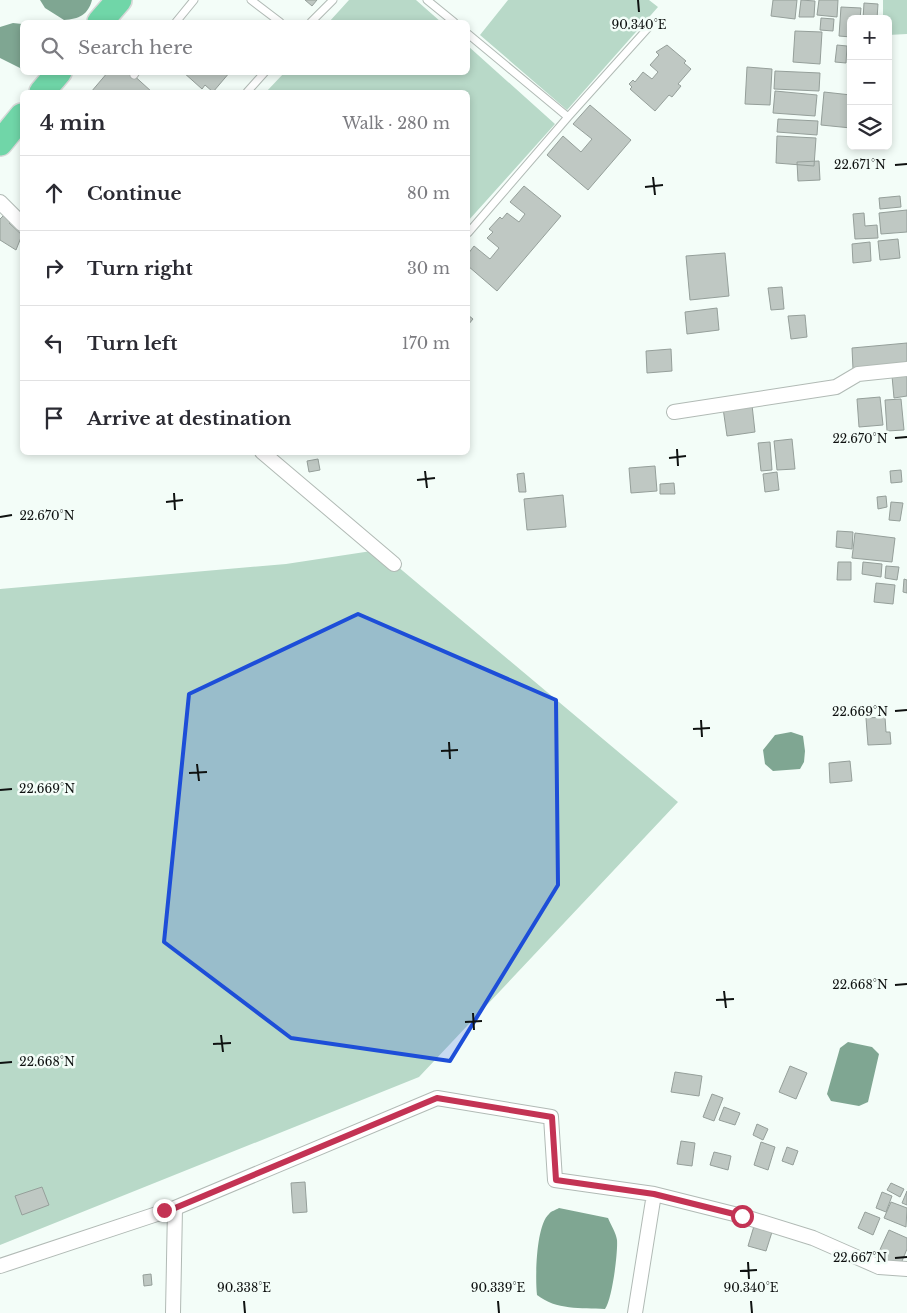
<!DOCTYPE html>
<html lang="en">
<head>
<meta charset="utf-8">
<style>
	:root { --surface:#fff; --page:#f7f7f7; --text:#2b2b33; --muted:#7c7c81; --line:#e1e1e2 }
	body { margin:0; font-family:"Libre Baskerville",serif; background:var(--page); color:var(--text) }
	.controls { position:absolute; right:15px; top:15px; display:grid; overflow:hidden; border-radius:8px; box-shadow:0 2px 8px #0003 }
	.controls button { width:45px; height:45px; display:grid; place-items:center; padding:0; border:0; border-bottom:1px solid var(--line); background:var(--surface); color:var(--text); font:25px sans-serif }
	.stop { position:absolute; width:15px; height:15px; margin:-11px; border:4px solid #c33354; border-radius:50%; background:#fff }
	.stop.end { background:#c33354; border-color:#fff; box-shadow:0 1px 5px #0008 }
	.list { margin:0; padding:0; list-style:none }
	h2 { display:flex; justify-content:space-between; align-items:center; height:65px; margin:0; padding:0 20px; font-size:21px }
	h2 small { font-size:16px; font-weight:400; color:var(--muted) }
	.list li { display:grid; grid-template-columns:32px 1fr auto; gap:15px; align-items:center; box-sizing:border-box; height:75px; padding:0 20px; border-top:1px solid var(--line) }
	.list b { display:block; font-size:19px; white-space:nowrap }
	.list em { font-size:16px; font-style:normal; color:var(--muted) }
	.icon { flex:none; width:28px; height:28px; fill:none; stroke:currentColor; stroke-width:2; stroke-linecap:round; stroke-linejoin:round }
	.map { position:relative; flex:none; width:907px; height:1313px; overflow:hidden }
	.search { position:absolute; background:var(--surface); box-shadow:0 2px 8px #0003; left:20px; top:20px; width:450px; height:55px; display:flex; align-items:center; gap:12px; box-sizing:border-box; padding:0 18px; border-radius:8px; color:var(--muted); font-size:19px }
	.panel { position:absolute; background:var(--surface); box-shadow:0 2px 8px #0003; left:20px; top:90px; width:450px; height:365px; border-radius:8px }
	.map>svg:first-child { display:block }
</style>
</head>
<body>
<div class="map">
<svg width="907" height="1313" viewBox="0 0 907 1313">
	<rect width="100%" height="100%" fill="#f3fdf8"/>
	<path fill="#b8d9c8" d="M349 0H416L441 22H329Z
		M508 0H649L658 7 567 110 480 35Z
		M883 0H907V34L888 35V19H883Z
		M468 46 555 124 468 221V92H266L284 73 468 72Z
		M378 550 678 802 419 1077 0 1245V589L286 564Z"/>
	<path fill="#7fa692" d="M40 0H92C88 15 79 19 64 20L45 8Z
		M13 23 22 24V69L0 58V27Z
		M791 732 803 736 805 751 804 762 800 769 773 771 765 764 763 750 775 735Z
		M848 1042 872 1047 879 1054 868 1102 859 1106 831 1101 827 1094 840 1048Z
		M559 1208 608 1218C611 1225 616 1233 617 1240 618 1253 612 1300 605 1309 581 1308 556 1310 537 1295 535 1278 536 1225 549 1214 551 1211 556 1210 559 1208Z"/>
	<path fill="#bfc8c3" stroke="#959f9a" d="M305 0H317L312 6Z
		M773 0H797L795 19 771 16Z
		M801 0 815 1 814 17H799Z
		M819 0H838L837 17 817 15Z
		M864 3 878 4 877 19H863Z
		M841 7 861 8 860 19H851V37L839 36Z
		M821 18 834 19 833 31 820 30Z
		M795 31 822 32 820 64 793 62Z
		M667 45 686 61 684 63 691 69 678 84 681 86 672 97 669 95 655 111 630 89 632 87 629 84 633 80 635 82 643 72 652 79 658 72 650 65 659 55 656 52Z
		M837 45 847 46 846 63 835 62Z
		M747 67 772 69 770 105 745 104Z
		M775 71 820 73 819 91 774 89Z
		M108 72H130L152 92H91Z
		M183 72H230L213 92 205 85 202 89Z
		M775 91 817 95 815 116 773 113Z
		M824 92 851 95V128L821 125Z
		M590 105 631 140 588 190 547 155 563 136 581 152 592 139 573 124Z
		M778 119 818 121 817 135 777 132Z
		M777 136 816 138 814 166 776 163Z
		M819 161 820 180 798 181 797 162Z
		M524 186 561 216 497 291 468 266V254L474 246 490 259 499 248 487 238 493 232 489 229 500 217 502 219 507 213 519 222 525 214 510 202Z
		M900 196 901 207 880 209 879 198Z
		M907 210V232L881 234 879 213Z
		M6 213 13 221 9 223 22 235 16 250 0 240V219Z
		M864 213 865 226 877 225 878 238 855 239 853 214Z
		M898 239 900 258 880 260 878 241Z
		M870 242 871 261 853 263 852 244Z
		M725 253 729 296 690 300 686 256Z
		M782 287 784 309 771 310 768 288Z
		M717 308 719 330 687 334 685 312Z
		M468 315 473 319 468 325Z
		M805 315 807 337 791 339 788 316Z
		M907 343V365L853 369 852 348Z
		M671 349 672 371 647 373 646 351Z
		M907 374V396L894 398 892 376Z
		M880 397 883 425 859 427 857 399Z
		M901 399 904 430 887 431 885 400Z
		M752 405 755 432 727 436 723 408Z
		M792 439 795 469 777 470 774 441Z
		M770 442 772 470 761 471 758 443Z
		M318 459 320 470 309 472 307 461Z
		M655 466 657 491 631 493 629 468Z
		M901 470 902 482 891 483 890 471Z
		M777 472 779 490 765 492 763 474Z
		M524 473 526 492H519L517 474Z
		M674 483 675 494H660V484Z
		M563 495 566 527 527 530 524 499Z
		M886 496 887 507 878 509 877 497Z
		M891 502 903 503 900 521 889 520Z
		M837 531 853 532 852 549 836 547Z
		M855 533 895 538 892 562 852 558Z
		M838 562H851V580H837Z
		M863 562 882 564 881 577 862 574Z
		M886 566 899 567 897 580 885 578Z
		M904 579 907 580V593L903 592Z
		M876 583 895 585 893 604 874 602Z
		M885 717 886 732H890L891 744 868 745 866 718Z
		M850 761 852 781 830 783 829 763Z
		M790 1066 807 1073 796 1099 779 1092Z
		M675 1072 702 1076 699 1096 671 1092Z
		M712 1094 723 1098 714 1121 703 1117Z
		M724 1107 740 1113 735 1125 719 1120Z
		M757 1124 768 1129 763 1140 753 1135Z
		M681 1141 695 1143 692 1166 677 1164Z
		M761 1142 775 1147 768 1170 754 1165Z
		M787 1147 798 1151 793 1165 782 1161Z
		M714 1152 731 1156 728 1170 710 1165Z
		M305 1182 307 1212 293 1213 291 1183Z
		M891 1183 904 1189 900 1197 887 1190Z
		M42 1187 49 1205 22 1215 15 1196Z
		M907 1191V1205L902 1203Z
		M882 1192 892 1196 886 1212 876 1208Z
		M891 1202 907 1208 906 1227 884 1218Z
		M865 1212 880 1218 873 1235 858 1228Z
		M754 1226 772 1232 766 1251 748 1246Z
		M889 1230 907 1238V1249L900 1266 877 1256Z
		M151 1274 152 1285 144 1286 143 1275Z"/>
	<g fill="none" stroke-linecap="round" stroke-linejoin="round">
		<defs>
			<path id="lane" d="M251 0 280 22
				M427 0 454 22
				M176 22 194 0
				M311 22 333 0
				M468 34 568 117 468 233
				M134 75 136 72
				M247 92 265 72
				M568 117 648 28"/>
			<path id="street" d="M0 202 22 224
				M674 412 836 387 858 374 907 369
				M262 452 394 564
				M654 1194 742 1216 813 1238 879 1267 907 1269
				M175 1208 437 1098 551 1117 555 1180 654 1194 635 1313
				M0 1266 175 1208 173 1313"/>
			<path id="highway" d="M100 22 119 0
				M42 92 59 72
				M0 143 22 116"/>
		</defs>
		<use href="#lane" stroke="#b1bab5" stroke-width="9"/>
		<use href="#street" stroke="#b1bab5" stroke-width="16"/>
		<use href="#highway" stroke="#d9d9d9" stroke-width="28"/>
		<use href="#lane" stroke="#fff" stroke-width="7"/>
		<use href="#street" stroke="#fff" stroke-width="14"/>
		<use href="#highway" stroke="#70d6a8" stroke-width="25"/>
	</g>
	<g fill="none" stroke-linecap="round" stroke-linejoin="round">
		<path stroke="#c33354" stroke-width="6" d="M164 1210 175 1208 437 1098 552 1117 556 1180 654 1194 742 1216"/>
	</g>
	<path fill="#1d4ed8" fill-opacity="0.2" stroke="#1d4ed8" stroke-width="4" stroke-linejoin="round" d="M358 614 556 700 558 885 450 1061 291 1038 164 942 189 694Z"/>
	<path fill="none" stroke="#0f1211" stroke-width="2" d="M638 0 639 12M895 165 907 164M653 177 655 195M645 187 663 185M895 438 907 437M677 449 678 466M669 458 686 456M425 471 427 488M417 480 435 478M174 493 175 510M166 502 183 500M0 517 12 515M895 711 907 710M701 720 702 737M693 729 710 728M449 742 450 759M441 751 458 750M197 764 199 781M189 773 207 772M0 790 12 789M895 985 907 984M724 991 726 1008M716 1000 734 999M473 1013 474 1030M465 1022 482 1021M221 1035 223 1052M213 1044 231 1043M0 1063 12 1062M895 1258 907 1257M748 1262 749 1279M740 1271 757 1270M244 1301 245 1313M498 1301 499 1313M751 1301 752 1313"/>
	<g font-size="12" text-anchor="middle" fill="#0f1211" stroke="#f3fdf8" stroke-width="5" stroke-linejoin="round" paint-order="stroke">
		<text x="639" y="29">90.340°E</text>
		<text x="860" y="169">22.671°N</text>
		<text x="860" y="443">22.670°N</text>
		<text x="47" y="520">22.670°N</text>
		<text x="860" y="716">22.669°N</text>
		<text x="47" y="793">22.669°N</text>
		<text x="860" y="989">22.668°N</text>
		<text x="47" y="1066">22.668°N</text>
		<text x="860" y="1262">22.667°N</text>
		<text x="244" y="1292">90.338°E</text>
		<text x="498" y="1292">90.339°E</text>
		<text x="751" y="1292">90.340°E</text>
	</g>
</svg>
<div class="controls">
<button>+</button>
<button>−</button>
<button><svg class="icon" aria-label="layers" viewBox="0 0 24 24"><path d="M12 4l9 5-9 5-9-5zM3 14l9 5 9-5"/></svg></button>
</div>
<div class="stop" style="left:742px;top:1216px"></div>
<div class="stop end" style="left:164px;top:1210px"></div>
<div class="search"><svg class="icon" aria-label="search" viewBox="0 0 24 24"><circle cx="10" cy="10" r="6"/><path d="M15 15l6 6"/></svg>Search here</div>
<section class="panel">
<h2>4 min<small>Walk · 280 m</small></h2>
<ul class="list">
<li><svg class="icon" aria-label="ahead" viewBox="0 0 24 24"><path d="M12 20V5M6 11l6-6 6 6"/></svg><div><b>Continue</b></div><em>80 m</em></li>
<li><svg class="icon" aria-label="right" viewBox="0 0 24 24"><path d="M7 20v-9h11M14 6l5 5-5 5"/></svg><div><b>Turn right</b></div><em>30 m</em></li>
<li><svg class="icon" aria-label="left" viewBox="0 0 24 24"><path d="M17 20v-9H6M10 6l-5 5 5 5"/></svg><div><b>Turn left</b></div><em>170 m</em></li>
<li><svg class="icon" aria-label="arrive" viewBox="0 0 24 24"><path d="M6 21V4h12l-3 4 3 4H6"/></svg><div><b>Arrive at destination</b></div></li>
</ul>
</section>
</div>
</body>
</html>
